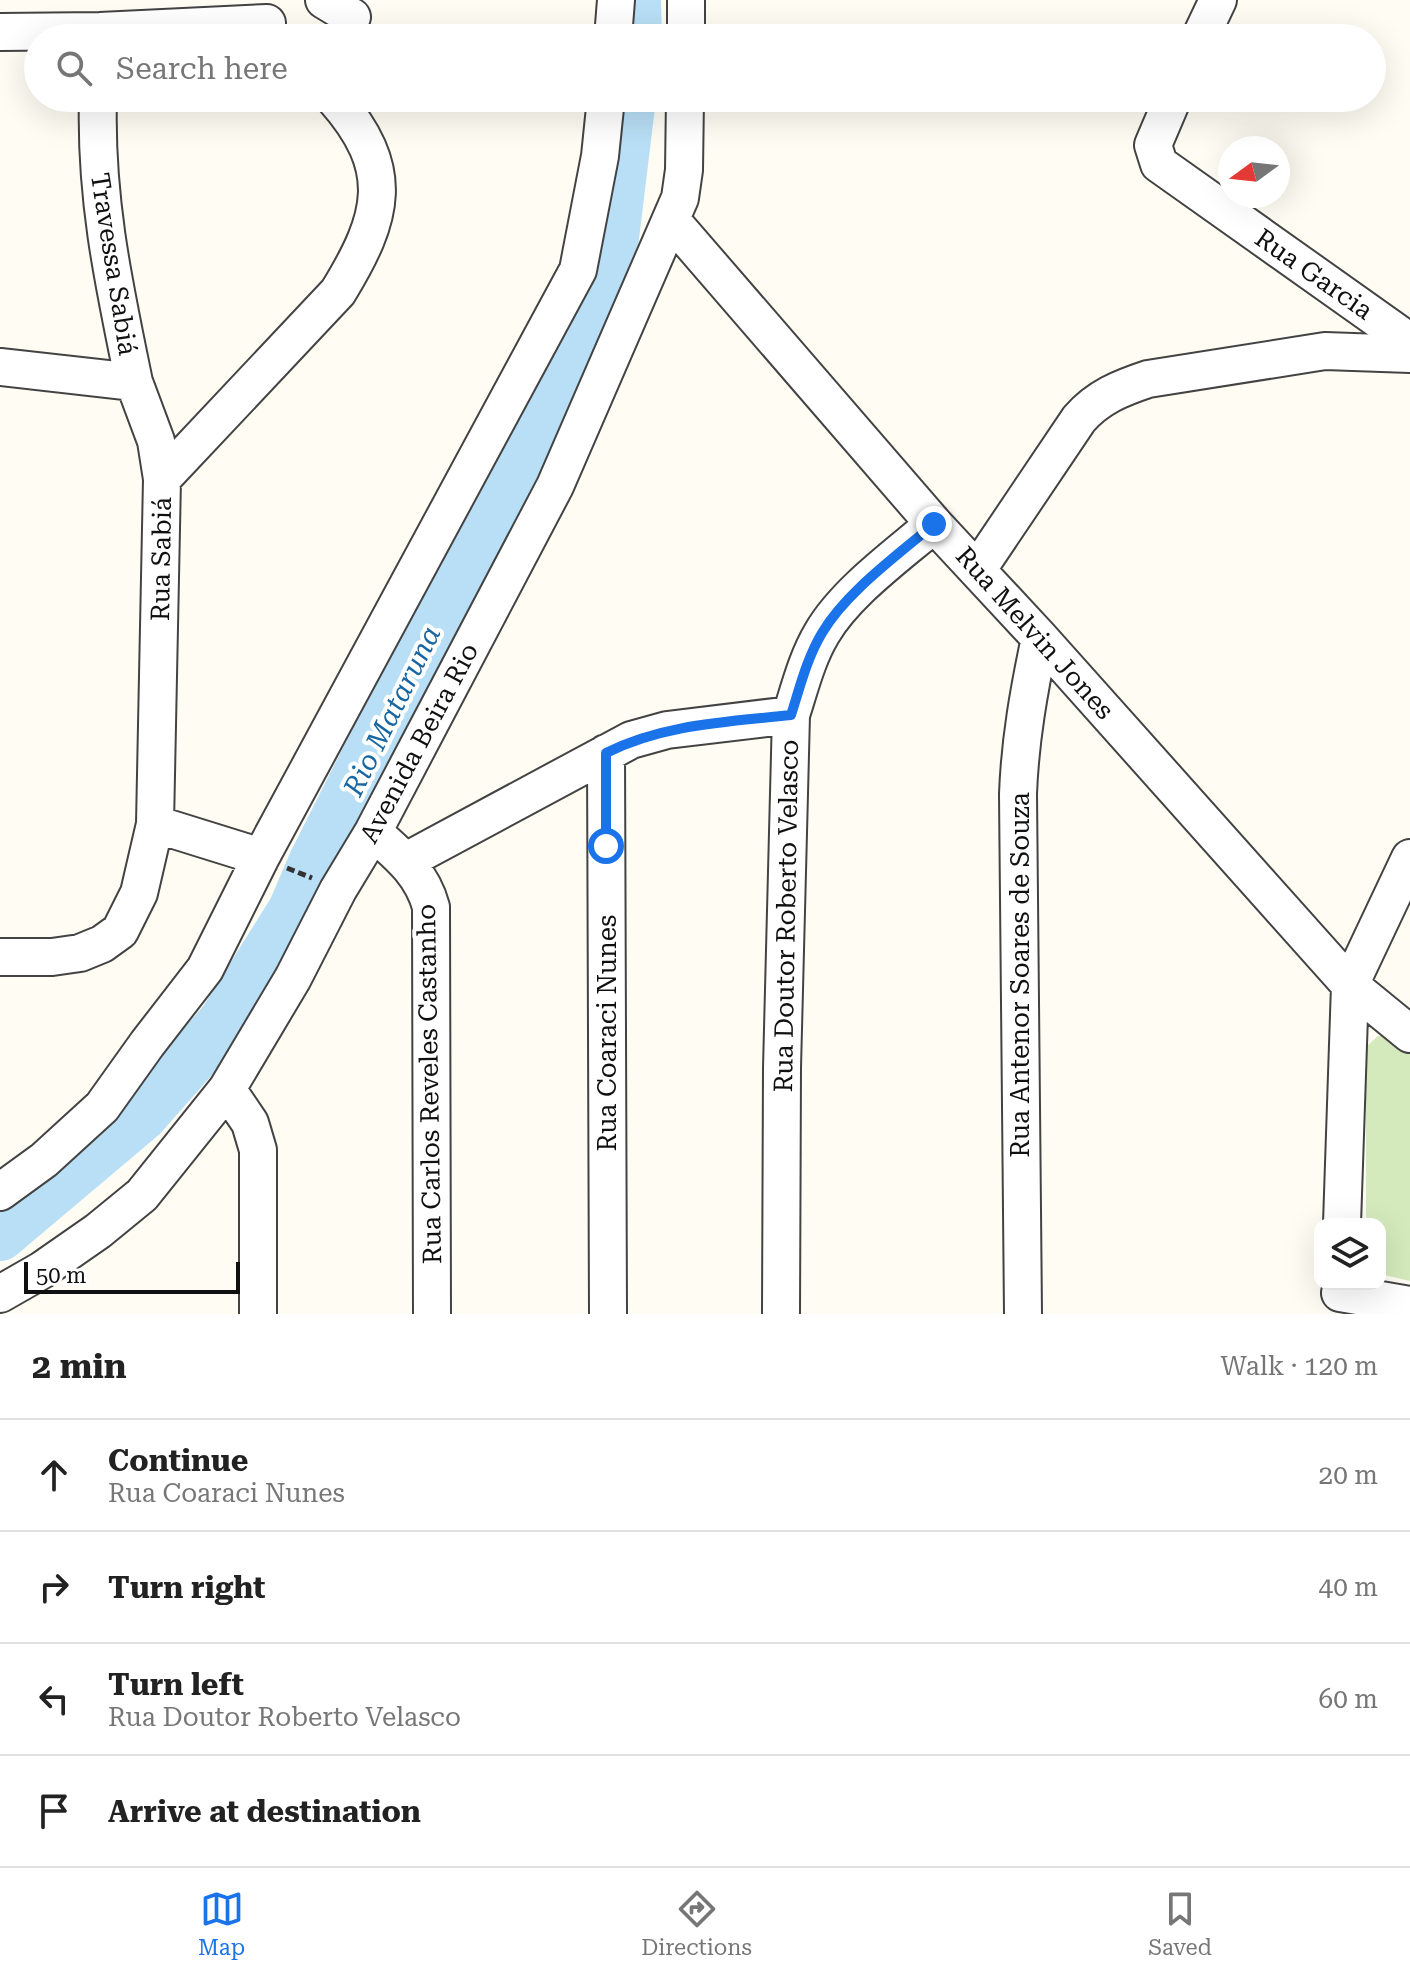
<!DOCTYPE html>
<html lang="en">
<head>
<meta charset="utf-8">
<style>
	:root { --surface:#fff; --page:#f2f2f2; --text:#222; --muted:#767676; --line:#e0e0e0; --accent:#1a73e8 }
	body { margin:0; font-family:"Roboto Serif",serif; background:var(--page); color:var(--text) }
	.controls { position:absolute; right:24px; bottom:24px; display:grid; overflow:hidden; border-radius:16px; box-shadow:0 8px 32px #0002 }
	.controls button { width:72px; height:72px; display:grid; place-items:center; padding:0; border:0; border-bottom:2px solid var(--line); background:var(--surface); color:var(--text); font:40px sans-serif }
	.compass { position:absolute; left:1218px; top:136px; width:72px; height:72px; border-radius:50%; background:var(--surface); box-shadow:0 8px 32px #0002; rotate:255deg }
	.scale { position:absolute; left:24px; bottom:20px; width:216px; box-sizing:border-box; padding-left:8px; border:4px solid #101010; border-top:0; font-size:22px; line-height:28px; white-space:nowrap; color:#101010; -webkit-text-stroke:6px #fff; paint-order:stroke }
	.stop { position:absolute; width:24px; height:24px; margin:-18px; border:6px solid #1a73e8; border-radius:50%; background:#fff }
	.stop.end { background:#1a73e8; border-color:#fff; box-shadow:0 2px 8px #0008 }
	.list { margin:0; padding:0; list-style:none }
	h2 { display:flex; justify-content:space-between; align-items:center; height:104px; margin:0; padding:0 32px; font-size:34px }
	h2 small { font-size:26px; font-weight:400; color:var(--muted) }
	.list li { display:grid; grid-template-columns:52px 1fr auto; gap:24px; align-items:center; box-sizing:border-box; height:112px; padding:0 32px; border-top:2px solid var(--line) }
	.list b { display:block; font-size:30px; white-space:nowrap }
	.list p { margin:0; font-size:26px; white-space:nowrap; color:var(--muted) }
	.list em { font-size:26px; font-style:normal; color:var(--muted) }
	.icon { flex:none; width:44px; height:44px; fill:none; stroke:currentColor; stroke-width:2; stroke-linecap:round; stroke-linejoin:round }
	.map { position:relative; flex:none; width:1410px; height:1314px; overflow:hidden }
	.search { position:absolute; background:var(--surface); box-shadow:0 8px 32px #0002; left:24px; right:24px; top:24px; height:88px; display:flex; align-items:center; gap:20px; box-sizing:border-box; padding:0 28px; border-radius:44px; color:var(--muted); font-size:30px }
	.sheet { height:552px; background:var(--surface) }
	nav { display:flex; justify-content:space-around; align-items:center; box-sizing:border-box; height:112px; border-top:2px solid var(--line); background:var(--surface); font-size:22px; color:var(--muted) }
	nav a { display:grid; justify-items:center; gap:4px }
	nav .on { color:var(--accent) }
	.map>svg:first-child { display:block }
</style>
</head>
<body>
<div class="map">
<svg width="1410" height="1314" viewBox="0 0 1410 1314">
	<rect width="100%" height="100%" fill="#fffdf3"/>
	<path fill="#d4eabc" d="M1378 1036H1390L1410 1054V1281L1380 1274V1224H1366V1047Z"/>
	<g fill="none" stroke-linecap="round" stroke-linejoin="round">
		<path stroke="#b8dff6" stroke-width="52" d="M635 0 636 38
			M0 1235 141 1116 224 1022 294 910 314 863 543 408 613 237 630 98"/>
		<defs>
			<path id="minor" d="M324 0 352 17
				M0 32 100 31 267 23
				M613 38 616 0
				M686 38V0
				M1200 38 1218 0
				M98 98C95 199 114 285 134 382
				M1173 98 1153 145 1159 164 1410 342
				M672 221 934 524 1040 638 1350 985 1410 1034
				M0 367 134 382 156 441 162 479
				M978 569 1079 419C1098 397 1121 388 1148 379L1325 351 1410 354
				M606 753 608 1314
				M155 824 261 857
				M373 832C398 854 422 873 431 907L432 1314
				M406 861 631 740 667 730 791 715
				M0 957H52L80 953 102 944 120 931 139 893 155 824 162 479 338 292C384 217 397 169 334 98
				M227 1089 250 1123 258 1150V1314
				M0 1192 44 1160 102 1107 147 1044 205 969 261 857 578 270 600 156 606 98
				M1342 1224 1350 985 1410 858
				M1340 1293 1410 1305
				M0 1294 42 1270 98 1231 142 1195 227 1089 293 978 338 890 373 832 555 486 680 198 684 170 685 98
				M781 1314 782 1068 791 715C800 687 807 658 822 633 846 592 898 555 934 524
				M1023 1314 1018 794C1020 740 1029 690 1040 638"/>
		</defs>
		<use href="#minor" stroke="#434343" stroke-width="40"/>
		<path stroke="#323232" stroke-width="5" stroke-dasharray="8 4" stroke-linecap="butt" d="M287 868 312 878"/>
		<use href="#minor" stroke="#fff" stroke-width="36"/>
	</g>
	<g fill="none" stroke-linecap="round" stroke-linejoin="round">
		<path stroke="#1a73e8" stroke-width="10" d="M606 846V753C663 724 728 722 791 715 800 687 807 658 822 633 846 592 898 555 934 524"/>
	</g>
	<g text-anchor="middle" dominant-baseline="central" stroke-width="8" stroke-linejoin="round" paint-order="stroke">
		<g font-size="26" fill="#101010" stroke="#fff">
			<text transform="translate(114 264) rotate(81)">Travessa Sabiá</text>
			<text transform="translate(1314 274) rotate(35)">Rua Garcia</text>
			<text transform="translate(161 559) rotate(-89)">Rua Sabiá</text>
			<text transform="translate(1035 633) rotate(48)">Rua Melvin Jones</text>
			<text transform="translate(419 743) rotate(-62)">Avenida Beira Rio</text>
			<text transform="translate(786 916) rotate(-89)">Rua Doutor Roberto Velasco</text>
			<text transform="translate(1020 975) rotate(-90)">Rua Antenor Soares de Souza</text>
			<text transform="translate(607 1033) rotate(-90)">Rua Coaraci Nunes</text>
			<text transform="translate(429 1084) rotate(-91)">Rua Carlos Reveles Castanho</text>
		</g>
		<g font-size="28" font-style="italic" fill="#1967a2" stroke="#fff">
			<text transform="translate(392 711) rotate(-64)">Rio Mataruna</text>
		</g>
	</g>
</svg>
<div class="controls">
<button><svg class="icon" aria-label="layers" viewBox="0 0 24 24"><path d="M12 4l9 5-9 5-9-5zM3 14l9 5 9-5"/></svg></button>
</div>
<svg class="compass" viewBox="-18 -18 36 36"><path d="M0-13l5 13h-10z" fill="#e53935"/><path d="M0 13l5-13h-10z" fill="#767676"/></svg>
<div class="scale">50 m</div>
<div class="stop" style="left:606px;top:846px"></div>
<div class="stop end" style="left:934px;top:524px"></div>
<div class="search"><svg class="icon" aria-label="search" viewBox="0 0 24 24"><circle cx="10" cy="10" r="6"/><path d="M15 15l6 6"/></svg>Search here</div>
</div>
<section class="sheet">
<h2>2 min<small>Walk · 120 m</small></h2>
<ul class="list">
<li><svg class="icon" aria-label="ahead" viewBox="0 0 24 24"><path d="M12 20V5M6 11l6-6 6 6"/></svg><div><b>Continue</b><p>Rua Coaraci Nunes</p></div><em>20 m</em></li>
<li><svg class="icon" aria-label="right" viewBox="0 0 24 24"><path d="M7 20v-9h11M14 6l5 5-5 5"/></svg><div><b>Turn right</b></div><em>40 m</em></li>
<li><svg class="icon" aria-label="left" viewBox="0 0 24 24"><path d="M17 20v-9H6M10 6l-5 5 5 5"/></svg><div><b>Turn left</b><p>Rua Doutor Roberto Velasco</p></div><em>60 m</em></li>
<li><svg class="icon" aria-label="arrive" viewBox="0 0 24 24"><path d="M6 21V4h12l-3 4 3 4H6"/></svg><div><b>Arrive at destination</b></div></li>
</ul>
</section>
<nav>
<a class="on"><svg class="icon" aria-label="map" viewBox="0 0 24 24"><path d="M3 6l6-2 6 2 6-2v14l-6 2-6-2-6 2zM9 4v14M15 6v14"/></svg>Map</a>
<a><svg class="icon" aria-label="directions" viewBox="0 0 24 24"><path d="M12 3l9 9-9 9-9-9zM9 14v-3h6M13 9l2 2-2 2"/></svg>Directions</a>
<a><svg class="icon" aria-label="saved" viewBox="0 0 24 24"><path d="M7 4h10v16l-5-4-5 4z"/></svg>Saved</a>
</nav>
</body>
</html>
